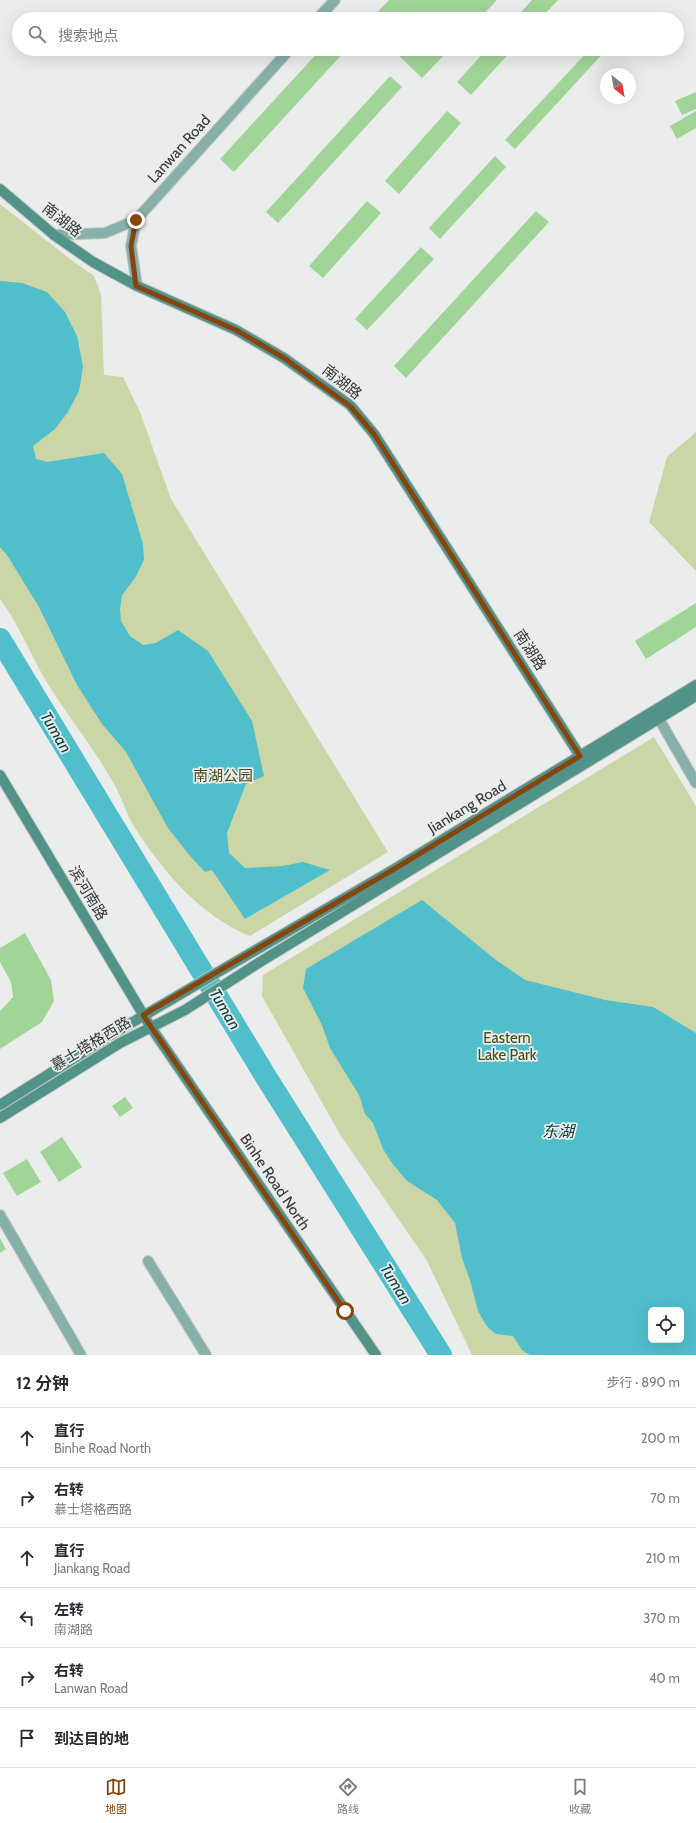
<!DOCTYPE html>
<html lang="zh">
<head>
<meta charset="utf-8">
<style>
	:root { --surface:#fff; --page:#f2f2f3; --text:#2b2b33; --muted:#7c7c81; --line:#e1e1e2; --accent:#86450f }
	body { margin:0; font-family:Cabin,"Noto Sans SC",sans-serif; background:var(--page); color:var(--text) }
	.controls { position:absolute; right:12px; bottom:12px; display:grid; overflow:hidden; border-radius:6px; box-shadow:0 4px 16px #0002 }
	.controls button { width:36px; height:36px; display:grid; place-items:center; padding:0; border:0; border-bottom:1px solid var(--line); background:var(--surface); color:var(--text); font:20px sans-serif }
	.compass { position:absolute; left:600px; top:68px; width:36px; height:36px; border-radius:50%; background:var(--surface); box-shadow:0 4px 16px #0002; rotate:149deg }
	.stop { position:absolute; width:12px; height:12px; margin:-9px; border:3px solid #86450f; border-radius:50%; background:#fff }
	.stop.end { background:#86450f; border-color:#fff; box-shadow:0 1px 4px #0008 }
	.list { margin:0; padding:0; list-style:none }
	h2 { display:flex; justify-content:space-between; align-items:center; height:52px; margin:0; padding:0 16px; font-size:17px }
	h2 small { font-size:13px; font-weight:400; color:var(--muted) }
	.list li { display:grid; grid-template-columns:26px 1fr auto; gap:12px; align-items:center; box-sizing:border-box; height:60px; padding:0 16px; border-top:1px solid var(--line) }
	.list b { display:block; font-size:15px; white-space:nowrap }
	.list p { margin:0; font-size:13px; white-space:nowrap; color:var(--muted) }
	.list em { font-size:13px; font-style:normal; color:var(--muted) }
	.icon { flex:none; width:22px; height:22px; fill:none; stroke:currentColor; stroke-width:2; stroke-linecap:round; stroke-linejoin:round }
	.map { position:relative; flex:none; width:696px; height:1355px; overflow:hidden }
	.search { position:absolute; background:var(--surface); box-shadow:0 4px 16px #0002; left:12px; right:12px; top:12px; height:44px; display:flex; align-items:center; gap:10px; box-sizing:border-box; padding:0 14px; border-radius:22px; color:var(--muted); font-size:15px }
	.sheet { height:412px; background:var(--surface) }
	nav { display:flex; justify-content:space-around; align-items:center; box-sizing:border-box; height:56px; border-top:1px solid var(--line); background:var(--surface); font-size:11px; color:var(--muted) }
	nav a { display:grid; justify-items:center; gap:2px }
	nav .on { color:var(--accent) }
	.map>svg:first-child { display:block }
</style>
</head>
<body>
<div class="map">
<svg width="696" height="1355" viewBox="0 0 696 1355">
	<rect width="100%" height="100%" fill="#eaedec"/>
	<path fill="#cad6a6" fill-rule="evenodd" d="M0 204 70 259 94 276 101 295 104 375 123 377 140 412 171 499 388 852 250 936C201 916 164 873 135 828 126 814 122 797 113 782 93 747 67 715 46 681 30 653 19 625 0 599Z
		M696 432V571L649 522 667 457Z
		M654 737 696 806V1355H472L426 1259 341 1136 262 996 263 975ZM651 1310H681V1340H651Z"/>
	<path fill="#50becb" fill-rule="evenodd" d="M0 281 22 283 47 292 65 312 77 336 83 367 79 391 68 412 55 429 33 446 36 459 47 462 104 453 122 474 143 544 144 560 135 578 122 595 120 609 121 621 130 636 143 645 156 643 178 630 208 651 252 721 264 776 246 784 227 833 229 853 245 868 283 866 303 862 330 870 245 919 212 870 205 872 190 856 168 828 126 752 102 724 77 685 39 607 7 555 0 547Z
		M422 900 496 960 525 980 605 1000 653 1007 696 1033V1355H530L522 1350 513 1336 496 1334 492 1331 486 1325 478 1311 470 1280 462 1258 455 1223 437 1200 407 1181 392 1163 383 1149 373 1123 365 1114 359 1095 330 1048 322 1025 303 988 306 969ZM651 1310H681V1340H651Z"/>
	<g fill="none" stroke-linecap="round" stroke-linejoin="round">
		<path stroke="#50becb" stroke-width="22" d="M0 639 266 1077 441 1355"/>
	</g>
	<path fill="#a0d597" d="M389 0H497L479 19H371Z
		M532 0H558L540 19H515Z
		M321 49H347L234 172 220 159Z
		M392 49H450L422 78Z
		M487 49H513L471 95 457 82Z
		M590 49H607L515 149 505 140Z
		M390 76 402 87 278 223 266 212Z
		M696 92V109L682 115 675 101Z
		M447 111 461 123 399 194 385 181Z
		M696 111V128L677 139 670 126Z
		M495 156 506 167 440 239 429 228Z
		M367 201 381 213 323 278 309 266Z
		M536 211 549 222 406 378 394 366Z
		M421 247 434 259 367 330 355 319Z
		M696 603V627L646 659 635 641Z
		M25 933 51 980 54 1001 42 1022 0 1049V1011L13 997 11 982 0 962V948Z
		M125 1097 133 1108 120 1117 112 1106Z
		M62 1137 82 1167 59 1182 40 1152Z
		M27 1159 41 1182 17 1196 3 1173Z
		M0 1238 6 1249 0 1253Z"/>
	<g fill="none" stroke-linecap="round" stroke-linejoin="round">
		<defs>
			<path id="street" d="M317 19 335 0
				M54 235 105 233 136 220
				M137 286 131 246 136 220 290 49
				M659 719 696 783
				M0 1215 81 1355
				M148 1261 206 1355"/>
			<path id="secondary" d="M0 189 54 235 93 262 137 286 236 330 284 358 350 405 374 434 580 756
				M0 775 150 1026 376 1355
				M0 1105 114 1033 396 868 696 685
				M0 1118 120 1043 185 1010 260 962 696 696"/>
		</defs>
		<use href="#street" stroke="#c6c8c7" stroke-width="12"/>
		<use href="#secondary" stroke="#c6c8c7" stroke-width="12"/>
		<use href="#street" stroke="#87b0aa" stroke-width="10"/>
		<use href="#secondary" stroke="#519289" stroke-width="10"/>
	</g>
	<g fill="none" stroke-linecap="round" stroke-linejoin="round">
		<path stroke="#86450f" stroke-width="5" d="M136 220 131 246 136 286 236 330 284 358 350 406 374 434 580 756 396 868 143 1015 345 1311"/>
	</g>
	<g text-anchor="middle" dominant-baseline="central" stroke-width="3.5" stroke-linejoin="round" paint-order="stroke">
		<g font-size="15" fill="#353635" stroke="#eaedec">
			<text transform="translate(179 149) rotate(-48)">Lanwan Road</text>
			<text transform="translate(62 220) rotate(38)">南湖路</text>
			<text transform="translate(342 382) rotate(39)">南湖路</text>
			<text transform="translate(530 650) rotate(57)">南湖路</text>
			<text transform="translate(467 807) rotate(-31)">Jiankang Road</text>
			<text transform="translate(88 893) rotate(59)">滨河南路</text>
			<text transform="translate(91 1044) rotate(-31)">慕士塔格西路</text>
			<text transform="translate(275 1182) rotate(56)">Binhe Road North</text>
		</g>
		<g font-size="15" fill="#434e17" stroke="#eaedec">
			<text x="223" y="776">南湖公园</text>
			<text x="507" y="1038">Eastern<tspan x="507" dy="17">Lake Park</tspan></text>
		</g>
		<g font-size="16" font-style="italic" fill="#073c42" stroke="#eaedec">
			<text transform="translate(56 732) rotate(59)">Tuman</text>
			<text transform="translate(225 1009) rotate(59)">Tuman</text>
			<text x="558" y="1131">东湖</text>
			<text transform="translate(396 1284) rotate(58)">Tuman</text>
		</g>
	</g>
</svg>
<div class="controls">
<button><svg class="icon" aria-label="locate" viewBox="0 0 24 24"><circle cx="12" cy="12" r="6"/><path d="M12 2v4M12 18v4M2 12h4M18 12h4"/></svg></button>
</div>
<svg class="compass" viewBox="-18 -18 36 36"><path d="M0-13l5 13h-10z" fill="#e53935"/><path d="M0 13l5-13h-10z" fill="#7c7c81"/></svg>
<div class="stop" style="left:345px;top:1311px"></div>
<div class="stop end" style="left:136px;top:220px"></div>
<div class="search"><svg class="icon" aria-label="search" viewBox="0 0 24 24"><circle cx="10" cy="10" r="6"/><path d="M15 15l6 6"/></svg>搜索地点</div>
</div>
<section class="sheet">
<h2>12 分钟<small>步行 · 890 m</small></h2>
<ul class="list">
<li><svg class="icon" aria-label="ahead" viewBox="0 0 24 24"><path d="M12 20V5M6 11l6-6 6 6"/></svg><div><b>直行</b><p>Binhe Road North</p></div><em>200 m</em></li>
<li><svg class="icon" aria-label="right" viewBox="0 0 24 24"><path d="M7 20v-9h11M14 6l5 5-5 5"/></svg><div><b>右转</b><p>慕士塔格西路</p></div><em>70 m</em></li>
<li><svg class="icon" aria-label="ahead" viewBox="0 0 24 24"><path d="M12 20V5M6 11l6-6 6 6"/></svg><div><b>直行</b><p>Jiankang Road</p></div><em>210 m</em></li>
<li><svg class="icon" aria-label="left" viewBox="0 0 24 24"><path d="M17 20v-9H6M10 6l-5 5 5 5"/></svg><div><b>左转</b><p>南湖路</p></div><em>370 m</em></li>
<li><svg class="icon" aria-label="right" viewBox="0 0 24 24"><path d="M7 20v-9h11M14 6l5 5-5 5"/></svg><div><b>右转</b><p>Lanwan Road</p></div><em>40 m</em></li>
<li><svg class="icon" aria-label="arrive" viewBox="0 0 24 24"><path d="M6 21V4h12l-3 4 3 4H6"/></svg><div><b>到达目的地</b></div></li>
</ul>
</section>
<nav>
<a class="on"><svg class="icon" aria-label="map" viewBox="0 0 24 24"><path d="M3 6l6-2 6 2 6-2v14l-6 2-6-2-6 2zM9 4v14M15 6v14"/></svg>地图</a>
<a><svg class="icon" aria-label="directions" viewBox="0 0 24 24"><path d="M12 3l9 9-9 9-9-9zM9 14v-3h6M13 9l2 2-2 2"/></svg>路线</a>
<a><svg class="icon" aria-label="saved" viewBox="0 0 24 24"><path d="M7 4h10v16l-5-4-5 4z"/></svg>收藏</a>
</nav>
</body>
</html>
